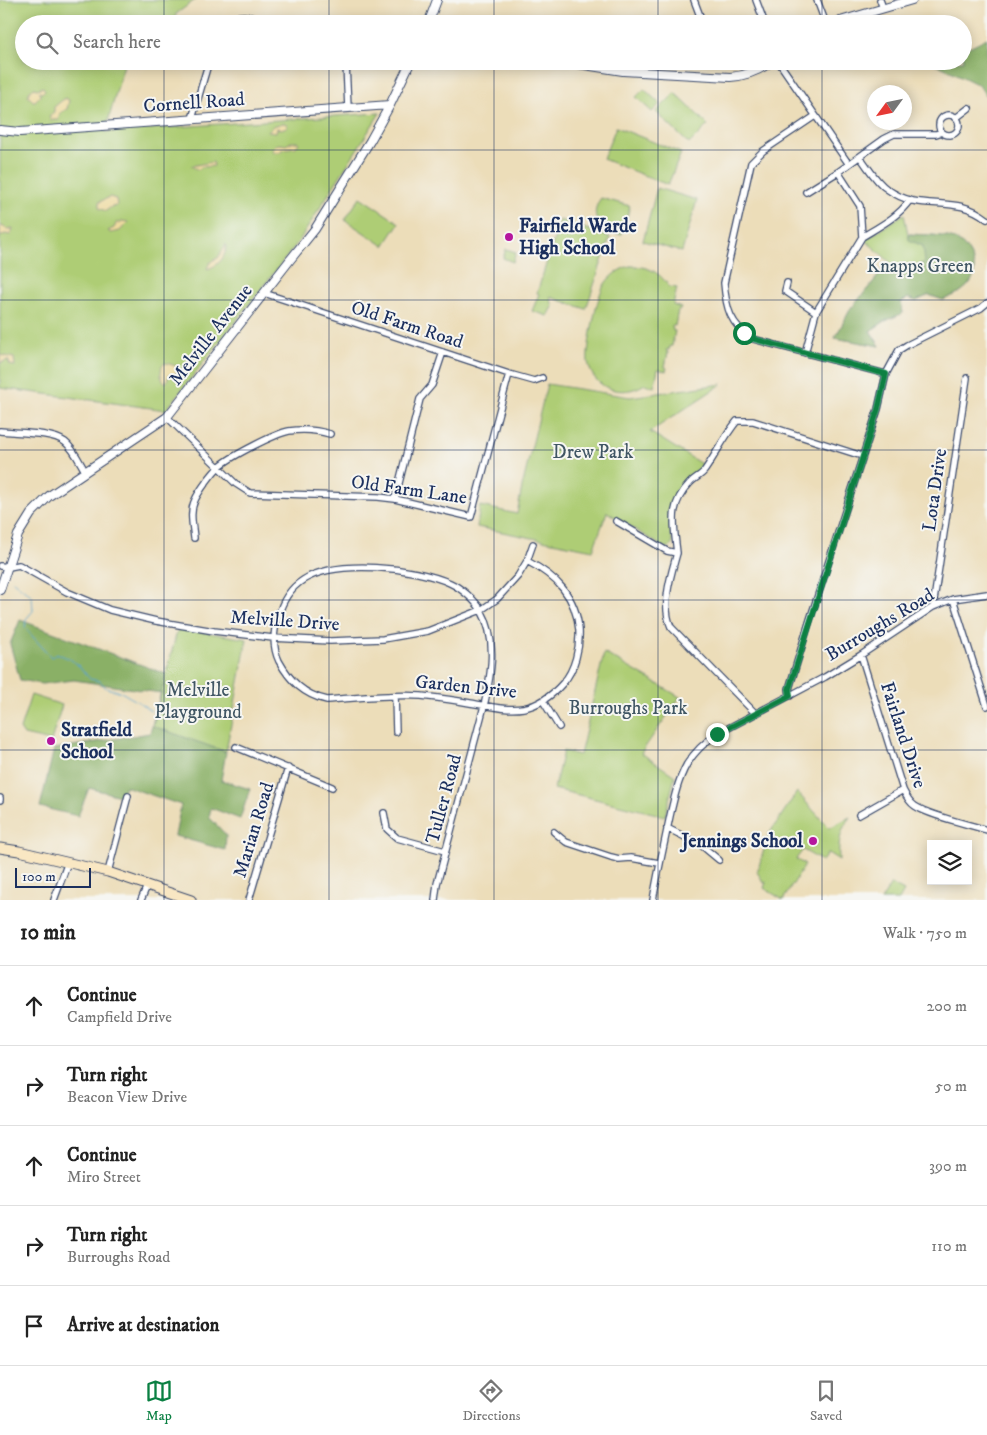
<!DOCTYPE html>
<html lang="en">
<head>
<meta charset="utf-8">
<style>
	:root { --surface:#fff; --page:#f6f6f6; --text:#222; --muted:#767676; --line:#e0e0e0; --accent:#0b8043 }
	body { margin:0; font-family:"IM FELL DW Pica",serif; background:var(--page); color:var(--text) }
	.controls { position:absolute; right:15px; bottom:15px; display:grid; overflow:hidden; border-radius:0px; box-shadow:0 2px 12px #0003 }
	.controls button { width:45px; height:45px; display:grid; place-items:center; padding:0; border:0; border-bottom:1px solid var(--line); background:var(--surface); color:var(--text); font:25px sans-serif }
	.compass { position:absolute; left:867px; top:85px; width:45px; height:45px; border-radius:50%; background:var(--surface); box-shadow:0 2px 12px #0003; rotate:237deg }
	.scale { position:absolute; left:15px; bottom:12px; width:76px; box-sizing:border-box; padding-left:5px; border:2px solid #1b2f5e; border-top:0; font-size:14px; line-height:18px; white-space:nowrap; color:#1b2f5e; -webkit-text-stroke:4px #f6f6f2; paint-order:stroke }
	.stop { position:absolute; width:15px; height:15px; margin:-11px; border:4px solid #0b8043; border-radius:50%; background:#fff }
	.stop.end { background:#0b8043; border-color:#fff; box-shadow:0 1px 5px #0008 }
	.list { margin:0; padding:0; list-style:none }
	h2 { display:flex; justify-content:space-between; align-items:center; height:65px; margin:0; padding:0 20px; font-size:21px }
	h2 small { font-size:16px; font-weight:400; color:var(--muted) }
	.list li { display:grid; grid-template-columns:32px 1fr auto; gap:15px; align-items:center; box-sizing:border-box; height:80px; padding:0 20px; border-top:1px solid var(--line) }
	.list b { display:block; font-size:19px; white-space:nowrap }
	.list p { margin:0; font-size:16px; white-space:nowrap; color:var(--muted) }
	.list em { font-size:16px; font-style:normal; color:var(--muted) }
	.icon { flex:none; width:28px; height:28px; fill:none; stroke:currentColor; stroke-width:2; stroke-linecap:round; stroke-linejoin:round }
	.map { position:relative; flex:none; width:987px; height:900px; overflow:hidden }
	.search { position:absolute; background:var(--surface); box-shadow:0 2px 12px #0003; left:15px; right:15px; top:15px; height:55px; display:flex; align-items:center; gap:12px; box-sizing:border-box; padding:0 18px; border-radius:28px; color:var(--muted); font-size:19px }
	.sheet { height:465px; background:var(--surface) }
	nav { display:flex; justify-content:space-around; align-items:center; box-sizing:border-box; height:70px; border-top:1px solid var(--line); background:var(--surface); font-size:14px; color:var(--muted) }
	nav a { display:grid; justify-items:center; gap:2px }
	nav .on { color:var(--accent) }
	.map>svg:first-child { display:block }
</style>
</head>
<body>
<div class="map">
<svg width="987" height="900" viewBox="0 0 987 900">
	<rect width="100%" height="100%" fill="#f6f6f2"/>
	<filter id="ink" filterUnits="userSpaceOnUse"><feTurbulence type="fractalNoise" baseFrequency=".02" numOctaves="2"/><feDisplacementMap in="SourceGraphic" scale="10" xChannelSelector="R" yChannelSelector="G"/><feConvolveMatrix kernelMatrix="1 2 1 2 8 2 1 2 1" color-interpolation-filters="sRGB"/></filter>
	<filter id="wash" filterUnits="userSpaceOnUse"><feTurbulence type="fractalNoise" baseFrequency=".0096" numOctaves="4" result="noise"/><feDisplacementMap in="SourceGraphic" scale="20" xChannelSelector="R" yChannelSelector="G"/><feGaussianBlur stdDeviation="1.12" result="paint"/><feColorMatrix in="noise" values="0 0 0 0 0 0 0 0 0 0 0 0 0 0 0 0 0 1.4 0 .05"/><feComposite in="paint" operator="in"/></filter>
	<g filter="url(#wash)">
		<rect width="100%" height="100%" fill="#ecddb9"/>
		<path fill="#aecd74" stroke="#647e69" d="M0 0H195L176 14 173 24H24V61H125L105 132 380 113 299 241 166 410 0 388Z
			M644 89 660 104 652 112 636 97Z
			M675 93 708 125 689 144 656 112Z
			M616 127 681 153 668 185 603 159Z
			M657 188 697 200 682 252 643 241Z
			M360 197 399 223 384 246 345 220Z
			M601 198 630 206 622 234C601 235 587 216 601 198Z
			M904 214 908 234C922 235 940 234 954 239 970 245 981 270 969 284 963 292 952 296 943 300L929 295 916 301 908 298 901 302 903 313 885 321 870 331 880 346 835 338 850 310 890 262 865 240Z
			M560 220 610 237 586 309 550 297 553 307 548 316 532 311 539 294 537 293Z
			M506 249 516 252 513 262 503 258Z
			M630 266C648 266 660 272 669 287L677 288 673 305 681 308 680 310H678L675 326 672 325 673 331H675L672 346H670L669 350 667 349 666 351 668 352 665 367 667 368 666 371 658 369 654 387 645 384C623 398 593 390 588 362 586 350 597 298 603 287 609 276 619 269 630 266Z
			M547 384 630 397 722 384 650 432 703 465C699 472 693 475 687 481 668 498 667 520 673 543L670 547 665 548 663 547 607 512 593 550 477 527 480 506 517 514 522 487Z
			M178 628 247 639 226 751 150 733Z
			M604 653 680 697 641 753 675 776 665 816 554 789 563 751 580 755Z
			M31 695 62 705 51 741 24 735 20 729Z
			M797 792 829 828 850 817C840 830 838 844 839 860L828 853 822 861 803 850 796 859 805 865 783 900 764 888 766 882 764 883 757 872 769 834Z
			M891 884 904 891 899 900H881Z"/>
		<path fill="#8ab066" stroke="#527062" d="M987 38V98L979 85 930 61H963V48H967Z
			M908 234C922 235 940 234 954 239 970 245 981 270 969 284 963 292 952 296 943 300L929 295 916 301 908 298 901 302 903 313 885 321 870 331 880 346 835 338 850 310 884 269 918 265 925 262 923 246 909 240Z
			M20 620 166 674 153 726 226 752 221 780 250 789 240 819 211 808 209 817 226 835 225 850 175 836 181 805 125 786 120 796 89 788 78 816 40 807 54 749 150 733 161 693 74 680 42 684 20 680 10 644Z"/>
		<path fill="#eeda9e" stroke="#84847e" d="M43 87 45 90 42 93 39 92 40 96 35 101H33L28 96 29 92 34 88 37 89Z
			M65 98 69 100 67 109 60 113 58 120H51L49 116 54 113V107Z
			M283 123 287 124V127L281 129 277 128 276 132 268 131 273 126Z
			M291 142H298L299 143 296 147 282 149 281 152H274L272 149 275 145 280 144 286 145Z
			M213 162 214 166 201 167 199 170 191 166Z
			M110 197 116 199 117 206 111 207 106 211 99 208V202Z
			M122 221 128 222 120 231 111 233 108 231 114 228 117 222 120 224Z
			M0 225 7 229 13 228 11 235 5 234 0 237Z
			M226 244C227 256 219 266 207 269 209 262 212 260 218 258Z
			M0 355 14 358 15 366 10 365 8 360 0 363Z
			M166 363 176 366 178 370 174 375H169L166 383C159 378 161 372 162 365Z"/>
		<g fill="none" stroke-linecap="round" stroke-linejoin="round">
			<path stroke="#55a3ce" stroke-width="1" d="M13 581 32 596 33 611 26 619 25 628 51 657 58 654 70 659 78 665 90 679 100 681 106 688 121 692 140 703 151 711"/>
		</g>
	</g>
	<g filter="url(#ink)">
		<g fill="none" stroke-linecap="round" stroke-linejoin="round">
			<defs>
				<path id="minor" d="M694 0 703 24
					M756 0 765 24
					M817 0 826 24
					M880 0 883 8
					M225 24C239 12 251 15 266 24
					M344 61 346 64 348 108
					M778 61 848 163
					M939 125a10 10 0 1 1 20 0a10 10 0 1 1-20 0Z
					M815 116 763 151 751 163 724 283C726 308 730 325 753 339L886 374
					M956 118 969 108
					M192 119 209 61
					M860 157C868 167 876 182 887 189 894 194 905 199 913 201 941 206 963 200 987 219
					M806 192 838 172 884 139 894 134H936L942 132
					M862 237C880 226 898 217 910 200
					M787 283 785 291 816 312
					M264 293 509 374 534 381 542 378
					M805 353 816 312 862 237 860 206 838 172
					M167 417 236 484 250 493 378 497 395 499 471 517 509 374
					M0 431C17 433 52 432 65 442 74 449 79 461 85 471
					M395 499 420 399 432 385 443 352
					M616 521 667 551 677 553C671 575 661 604 671 627L755 713
					M194 538C193 526 189 512 195 500 199 491 213 472 220 466 232 456 274 434 289 431 302 429 317 430 330 434
					M677 553C674 524 668 506 690 483 694 478 701 476 705 470 716 454 724 437 737 421H753L862 456
					M0 566 9 567 19 565 67 592 110 610 156 621 214 631 273 638 330 641 383 639 428 631 481 610 497 599 518 576 527 561 533 544
					M953 599 987 706
					M933 607 967 378
					M861 655 903 790C906 796 909 802 915 806 930 816 968 824 987 830
					M395 696 396 732
					M790 696 789 689 808 626 878 409 886 374 899 350 907 345 981 308 987 303
					M543 701 559 727
					M236 747 332 787
					M0 800V798
					M384 813 387 829 397 838 445 851
					M859 815 903 790
					M667 828 701 845 719 860
					M554 832 566 842 611 857 619 859 631 858 659 863
					M108 872 128 796
					M54 900 68 862
					M141 900 147 886
					M249 900 288 768
					M435 900 437 884 484 706C491 675 498 640 481 610 475 600 461 588 450 583 415 567 336 559 303 580 289 589 282 602 278 617 273 632 272 646 279 661 290 681 304 695 327 700 358 698 390 694 421 696 438 698 454 700 470 703 510 710 533 717 563 683 575 670 580 647 579 630 576 596 556 576 527 561
					M653 900C658 872 664 844 670 816 674 798 678 780 687 764 695 751 705 742 717 734L825 677 861 655 933 607 953 599 987 594"/>
				<path id="tertiary" d="M428 24 437 0
					M830 24 912 0
					M559 61 623 71 730 77C746 76 759 71 772 61
					M0 130 20 132 390 105
					M0 590 18 535 31 514 49 496 167 417 290 260 315 229 370 141 390 105 411 61"/>
				<path id="secondary" d="M0 848 19 851 108 872 191 900"/>
			</defs>
			<use href="#minor" stroke="#3a496c" stroke-width="8"/>
			<use href="#tertiary" stroke="#3a496c" stroke-width="10"/>
			<use href="#secondary" stroke="#3a496c" stroke-width="11"/>
			<use href="#minor" stroke="#fff" stroke-width="5.5"/>
			<use href="#tertiary" stroke="#fff" stroke-width="8"/>
			<use href="#secondary" stroke="#f9e7c3" stroke-width="9"/>
		</g>
	</g>
	<g fill="none" stroke-linecap="round" stroke-linejoin="round" filter="url(#ink)">
		<path stroke="#0b8043" stroke-width="6" d="M717 734 790 696 789 689 878 409 886 374 754 339 744 333"/>
	</g>
	<path fill="none" stroke="#1b2f5e" stroke-width="1" stroke-opacity="0.55" d="M164 0V24M329 0V24M494 0V24M658 0V24M822 0V24M164 61V900M329 61V900M494 61V900M658 61V900M822 61V900M0 150H987M0 300H987M0 450H987M0 600H987M0 750H987"/>
	<g fill="#b5179e" stroke="#f6f6f2" stroke-width="2">
		<circle cx="509" cy="237" r="5"/>
		<circle cx="51" cy="741" r="5"/>
		<circle cx="813" cy="841" r="5"/>
	</g>
	<g text-anchor="middle" dominant-baseline="central" stroke-width="4" stroke-linejoin="round" paint-order="stroke">
		<g font-size="19" fill="#1b2f5e" stroke="#f6f6f2">
			<text transform="translate(194 103) rotate(-4)">Cornell Road</text>
			<text transform="translate(407 325) rotate(18)">Old Farm Road</text>
			<text transform="translate(211 335) rotate(-52)">Melville Avenue</text>
			<text transform="translate(409 490) rotate(8)">Old Farm Lane</text>
			<text transform="translate(935 490) rotate(-82)">Lota Drive</text>
			<text transform="translate(285 621) rotate(4)">Melville Drive</text>
			<text transform="translate(880 625) rotate(-31)">Burroughs Road</text>
			<text transform="translate(466 687) rotate(6)">Garden Drive</text>
			<text transform="translate(903 735) rotate(72)">Fairland Drive</text>
			<text transform="translate(444 799) rotate(-75)">Tuller Road</text>
			<text transform="translate(254 830) rotate(-73)">Marian Road</text>
		</g>
		<g font-size="19" font-weight="bold" fill="#1b2f5e" stroke="#f6f6f2" text-anchor="start">
			<text x="519" y="226">Fairfield Warde<tspan x="519" dy="22">High School</tspan></text>
			<text x="61" y="730">Stratfield<tspan x="61" dy="22">School</tspan></text>
			<text x="803" y="841" text-anchor="end">Jennings School</text>
		</g>
		<g font-size="19" fill="#405664" stroke="#f6f6f2">
			<text x="920" y="266">Knapps Green</text>
			<text x="593" y="452">Drew Park</text>
			<text x="198" y="690">Melville<tspan x="198" dy="22">Playground</tspan></text>
			<text x="628" y="708">Burroughs Park</text>
		</g>
	</g>
</svg>
<div class="controls">
<button><svg class="icon" aria-label="layers" viewBox="0 0 24 24"><path d="M12 4l9 5-9 5-9-5zM3 14l9 5 9-5"/></svg></button>
</div>
<svg class="compass" viewBox="-18 -18 36 36"><path d="M0-13l5 13h-10z" fill="#e53935"/><path d="M0 13l5-13h-10z" fill="#767676"/></svg>
<div class="scale">100 m</div>
<div class="stop" style="left:744px;top:333px"></div>
<div class="stop end" style="left:717px;top:734px"></div>
<div class="search"><svg class="icon" aria-label="search" viewBox="0 0 24 24"><circle cx="10" cy="10" r="6"/><path d="M15 15l6 6"/></svg>Search here</div>
</div>
<section class="sheet">
<h2>10 min<small>Walk · 750 m</small></h2>
<ul class="list">
<li><svg class="icon" aria-label="ahead" viewBox="0 0 24 24"><path d="M12 20V5M6 11l6-6 6 6"/></svg><div><b>Continue</b><p>Campfield Drive</p></div><em>200 m</em></li>
<li><svg class="icon" aria-label="right" viewBox="0 0 24 24"><path d="M7 20v-9h11M14 6l5 5-5 5"/></svg><div><b>Turn right</b><p>Beacon View Drive</p></div><em>50 m</em></li>
<li><svg class="icon" aria-label="ahead" viewBox="0 0 24 24"><path d="M12 20V5M6 11l6-6 6 6"/></svg><div><b>Continue</b><p>Miro Street</p></div><em>390 m</em></li>
<li><svg class="icon" aria-label="right" viewBox="0 0 24 24"><path d="M7 20v-9h11M14 6l5 5-5 5"/></svg><div><b>Turn right</b><p>Burroughs Road</p></div><em>110 m</em></li>
<li><svg class="icon" aria-label="arrive" viewBox="0 0 24 24"><path d="M6 21V4h12l-3 4 3 4H6"/></svg><div><b>Arrive at destination</b></div></li>
</ul>
</section>
<nav>
<a class="on"><svg class="icon" aria-label="map" viewBox="0 0 24 24"><path d="M3 6l6-2 6 2 6-2v14l-6 2-6-2-6 2zM9 4v14M15 6v14"/></svg>Map</a>
<a><svg class="icon" aria-label="directions" viewBox="0 0 24 24"><path d="M12 3l9 9-9 9-9-9zM9 14v-3h6M13 9l2 2-2 2"/></svg>Directions</a>
<a><svg class="icon" aria-label="saved" viewBox="0 0 24 24"><path d="M7 4h10v16l-5-4-5 4z"/></svg>Saved</a>
</nav>
</body>
</html>
